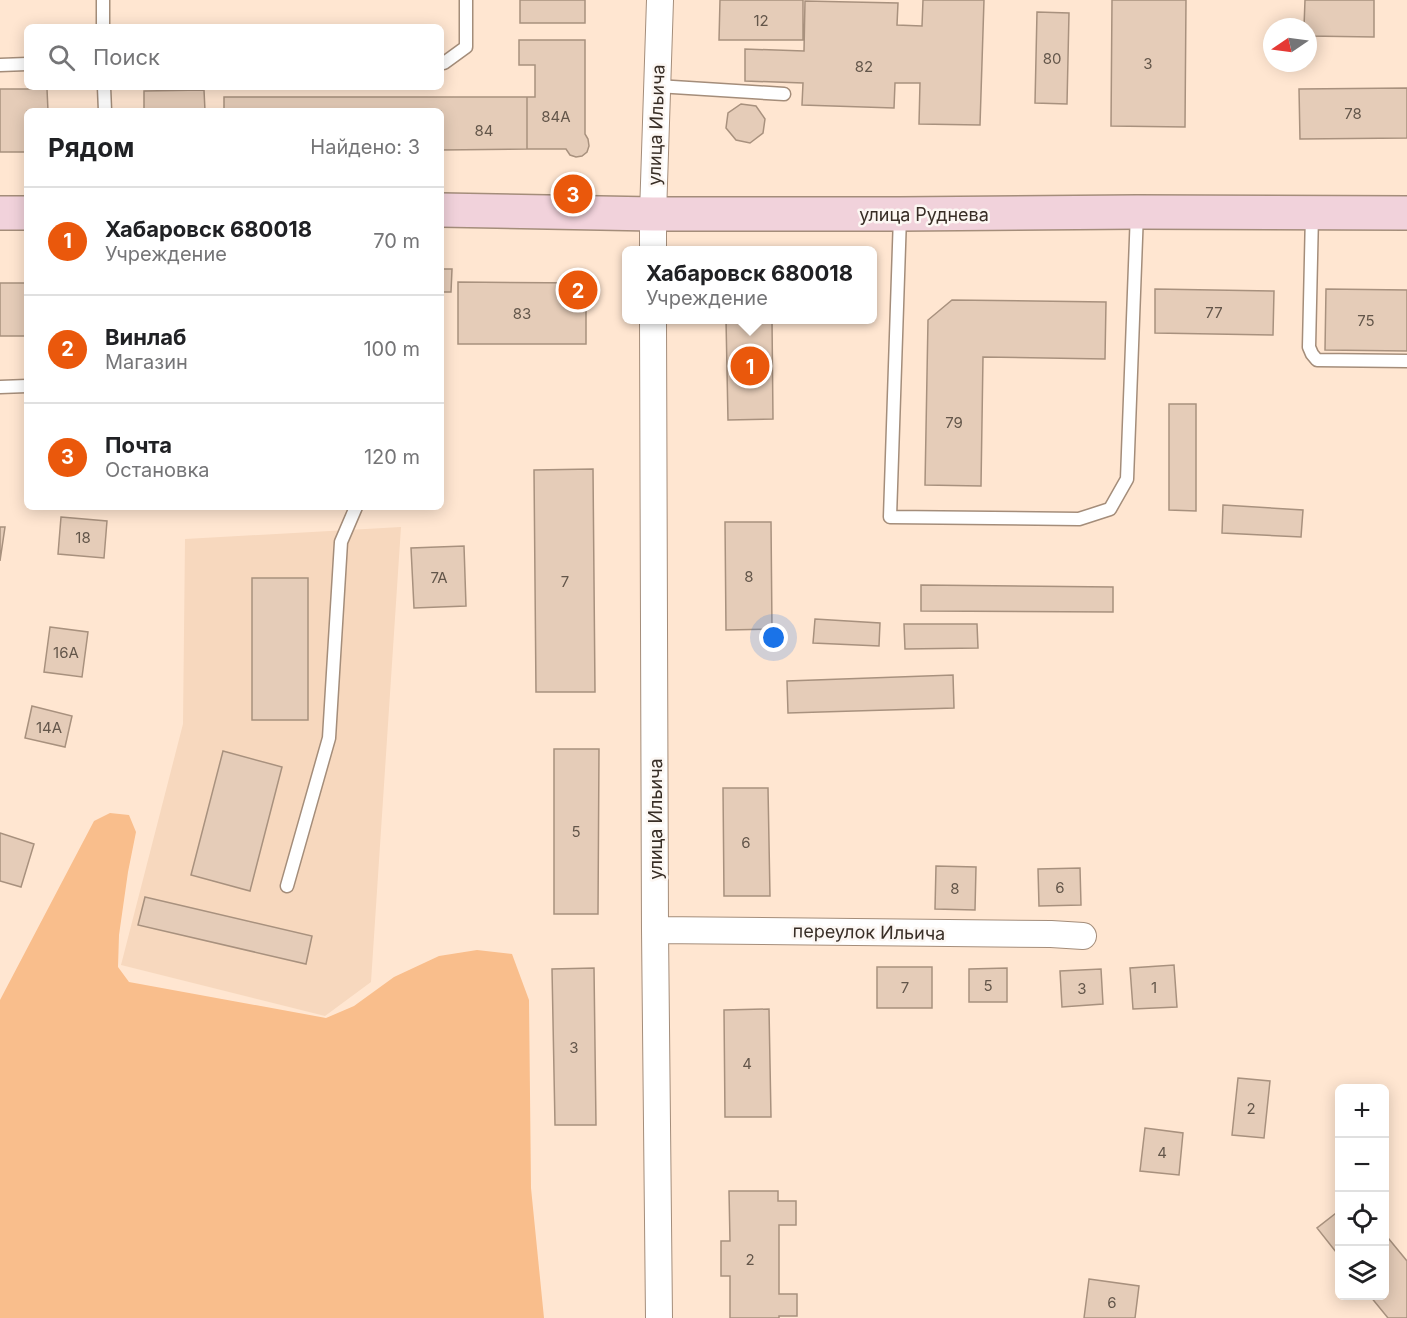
<!DOCTYPE html>
<html lang="ru">
<head>
<meta charset="utf-8">
<style>
	:root { --surface:#fff; --page:#f2f2f2; --text:#202124; --muted:#757577; --line:#e0e0e0; --accent:#ea580c }
	body { margin:0; font-family:Inter,sans-serif; background:var(--page); color:var(--text) }
	.controls { position:absolute; right:18px; bottom:18px; display:grid; overflow:hidden; border-radius:9px; box-shadow:0 3px 15px #0003 }
	.controls button { width:54px; height:54px; display:grid; place-items:center; padding:0; border:0; border-bottom:2px solid var(--line); background:var(--surface); color:var(--text); font:30px sans-serif }
	.compass { position:absolute; left:1263px; top:18px; width:54px; height:54px; border-radius:50%; background:var(--surface); box-shadow:0 3px 15px #0003; rotate:257deg }
	.you { position:absolute; left:774px; top:638px; width:21px; height:21px; margin:-15px; border:4px solid #fff; border-radius:50%; background:#1a73e8; box-shadow:0 0 0 9px #1a73e833 }
	.badge { display:grid; place-items:center; width:39px; height:39px; border-radius:50%; background:var(--accent); color:#fff; font-size:20px; font-weight:700 }
	.pin { position:absolute; translate:-50% -50%; border:3px solid #fff; box-shadow:0 2px 6px #0006 }
	.popup { position:absolute; left:622px; top:246px; width:255px; height:78px; box-sizing:border-box; display:grid; place-content:center; border-radius:9px; background:var(--surface); filter:drop-shadow(0 2px 4px #0005); font-size:20px; white-space:nowrap; color:var(--muted) }
	.popup b { font-size:22px; color:var(--text) }
	.popup::after { content:''; position:absolute; left:50%; top:100%; margin-left:-12px; border:12px solid transparent; border-top-color:var(--surface) }
	.list { margin:0; padding:0; list-style:none }
	h2 { display:flex; justify-content:space-between; align-items:center; height:78px; margin:0; padding:0 24px; font-size:26px }
	h2 small { font-size:20px; font-weight:400; color:var(--muted) }
	.list li { display:grid; grid-template-columns:39px 1fr auto; gap:18px; align-items:center; box-sizing:border-box; height:108px; padding:0 24px; border-top:2px solid var(--line) }
	.list b { display:block; font-size:22px; white-space:nowrap }
	.list p { margin:0; font-size:20px; white-space:nowrap; color:var(--muted) }
	.list em { font-size:20px; font-style:normal; color:var(--muted) }
	.icon { flex:none; width:33px; height:33px; fill:none; stroke:currentColor; stroke-width:2; stroke-linecap:round; stroke-linejoin:round }
	.map { position:relative; flex:none; width:1407px; height:1318px; overflow:hidden }
	.search { position:absolute; background:var(--surface); box-shadow:0 3px 15px #0003; left:24px; top:24px; width:420px; height:66px; display:flex; align-items:center; gap:15px; box-sizing:border-box; padding:0 21px; border-radius:9px; color:var(--muted); font-size:22px }
	.panel { position:absolute; background:var(--surface); box-shadow:0 3px 15px #0003; left:24px; top:108px; width:420px; height:402px; border-radius:9px }
	.map>svg:first-child { display:block }
</style>
</head>
<body>
<div class="map">
<svg width="1407" height="1318" viewBox="0 0 1407 1318">
	<rect width="100%" height="100%" fill="#ffe6d1"/>
	<path fill="#f7d8be" d="M401 527 371 982 325 1016 121 965 183 724 185 539Z"/>
	<path fill="#f9be8c" d="M110 813 129 815 136 832 128 872 119 935 118 967 129 982 326 1018 354 1006 394 977 439 956 477 950 512 954 529 1000 531 1188 544 1318H0V1000L94 821Z"/>
	<path fill="#e5ccb8" stroke="#a8917e" stroke-width="1.5" d="M520 0H585V23H520Z
		M720 0H803V40H719Z
		M923 0H984L980 125 919 124 920 83H895L894 108 802 105 803 83 745 81V49L804 51 805 1 898 3 897 25 922 26Z
		M1112 0H1186L1185 127 1111 126Z
		M1305 0H1374V37L1308 36V27H1304Z
		M1037 12 1069 13 1067 104 1035 103Z
		M519 40H585V134L588 139 589 146 587 152 582 156 576 157 570 155 566 149H527V97H535V65H519Z
		M1407 88V138L1300 139 1299 89Z
		M0 89H47L48 111H27V152H0Z
		M204 90 205 111H144V91Z
		M224 97H527V149L441 150V111H224Z
		M741 104 756 106 765 119 763 133 750 143 736 140 726 128 728 113Z
		M441 269H452L451 292H441Z
		M458 282 586 283V344H458Z
		M0 283H27V336H0Z
		M1155 289 1274 291 1273 335 1155 333Z
		M1326 289 1407 290V351L1325 350Z
		M952 300 1106 302 1105 359 983 357 981 486 925 485 928 320Z
		M726 320H772L773 419 728 420Z
		M1169 404H1196V511L1169 510Z
		M593 469 595 692H536L534 470Z
		M1223 505 1303 510 1301 537 1222 533Z
		M61 517 107 521 104 558 58 554Z
		M725 522H771L772 629 726 630Z
		M0 527H5L0 561Z
		M464 546 466 606 414 608 411 548Z
		M252 578H308V720H252Z
		M921 585 1113 587V612L921 611Z
		M815 619 880 623 879 646 813 643Z
		M904 624H977L978 648 905 649Z
		M50 627 88 632 82 677 44 672Z
		M953 675 954 708 788 713 787 681Z
		M32 706 72 716 65 747 25 738Z
		M554 749H599L598 914H554Z
		M223 751 282 767 250 891 191 875Z
		M723 788H768L770 896H724Z
		M0 833 34 844 21 887 0 881Z
		M936 866 976 867 975 910 935 909Z
		M1080 868 1081 905 1039 906 1038 869Z
		M145 897 312 936 306 964 138 925Z
		M1174 965 1177 1007 1133 1009 1130 968Z
		M877 967H932V1008H877Z
		M594 968 596 1125H555L552 969Z
		M1007 968V1002H969V969Z
		M1101 969 1103 1004 1062 1007 1060 971Z
		M769 1009 771 1117H725L724 1010Z
		M1238 1078 1270 1081 1264 1138 1232 1135Z
		M1145 1128 1183 1133 1179 1175 1140 1171Z
		M729 1191H778V1201H796V1225H779V1294H797V1316H779V1318H730V1276H721V1241H730Z
		M1340 1210V1257L1317 1228Z
		M1384 1233 1407 1261V1318H1388L1370 1296H1384Z
		M1089 1279 1139 1286 1135 1318H1084Z"/>
	<g fill="none" stroke-linecap="round" stroke-linejoin="round">
		<defs>
			<path id="service" d="M103 0V27
				M441 63H444L466 47V0
				M0 65 27 64
				M657 86 784 94
				M104 87 105 111
				M1312 214 1309 347 1312 354 1317 360 1407 361
				M900 216 890 517 1079 519 1110 509 1127 479 1137 212
				M0 387 27 386
				M287 886 329 738 341 542 356 507"/>
			<path id="minor" d="M653 250V214L660 0
				M653 320 655 930 659 1318
				M655 930 1051 934 1083 936"/>
			<path id="secondary" d="M441 210 653 214H900L1137 212 1407 213
				M0 213H27"/>
		</defs>
		<use href="#service" stroke="#a48d7a" stroke-width="15"/>
		<use href="#minor" stroke="#a48d7a" stroke-width="28"/>
		<use href="#secondary" stroke="#a48d7a" stroke-width="36"/>
		<use href="#service" stroke="#fff" stroke-width="12"/>
		<use href="#minor" stroke="#fff" stroke-width="26"/>
		<use href="#secondary" stroke="#f1d2db" stroke-width="33"/>
	</g>
	<g text-anchor="middle" dominant-baseline="central" stroke-width="5" stroke-linejoin="round" paint-order="stroke">
		<g font-size="15" fill="#63564a">
			<text x="761" y="20">12</text>
			<text x="1052" y="58">80</text>
			<text x="1148" y="63">3</text>
			<text x="864" y="66">82</text>
			<text x="1353" y="113">78</text>
			<text x="556" y="116">84А</text>
			<text x="484" y="130">84</text>
			<text x="1214" y="312">77</text>
			<text x="522" y="313">83</text>
			<text x="1366" y="320">75</text>
			<text x="954" y="422">79</text>
			<text x="83" y="537">18</text>
			<text x="749" y="576">8</text>
			<text x="439" y="577">7А</text>
			<text x="565" y="581">7</text>
			<text x="66" y="652">16А</text>
			<text x="49" y="727">14А</text>
			<text x="576" y="831">5</text>
			<text x="746" y="842">6</text>
			<text x="1060" y="887">6</text>
			<text x="955" y="888">8</text>
			<text x="988" y="985">5</text>
			<text x="905" y="987">7</text>
			<text x="1154" y="987">1</text>
			<text x="1082" y="988">3</text>
			<text x="574" y="1047">3</text>
			<text x="747" y="1063">4</text>
			<text x="1251" y="1108">2</text>
			<text x="1162" y="1152">4</text>
			<text x="750" y="1259">2</text>
			<text x="1112" y="1302">6</text>
		</g>
		<g font-size="18" fill="#382e26" stroke="#fcf7f3">
			<text transform="translate(656 125) rotate(-88)">улица Ильича</text>
			<text x="924" y="214">улица Руднева</text>
			<text transform="translate(655 819) rotate(-90)">улица Ильича</text>
			<text transform="translate(869 932) rotate(1)">переулок Ильича</text>
		</g>
	</g>
</svg>
<div class="controls">
<button>+</button>
<button>−</button>
<button><svg class="icon" aria-label="locate" viewBox="0 0 24 24"><circle cx="12" cy="12" r="6"/><path d="M12 2v4M12 18v4M2 12h4M18 12h4"/></svg></button>
<button><svg class="icon" aria-label="layers" viewBox="0 0 24 24"><path d="M12 4l9 5-9 5-9-5zM3 14l9 5 9-5"/></svg></button>
</div>
<svg class="compass" viewBox="-18 -18 36 36"><path d="M0-13l5 13h-10z" fill="#e53935"/><path d="M0 13l5-13h-10z" fill="#757577"/></svg>
<div class="you"></div>
<div class="pin badge" style="left:750px;top:366px">1</div>
<div class="popup"><b>Хабаровск 680018</b>Учреждение</div>
<div class="pin badge" style="left:578px;top:290px">2</div>
<div class="pin badge" style="left:573px;top:194px">3</div>
<div class="search"><svg class="icon" aria-label="search" viewBox="0 0 24 24"><circle cx="10" cy="10" r="6"/><path d="M15 15l6 6"/></svg>Поиск</div>
<section class="panel">
<h2>Рядом<small>Найдено: 3</small></h2>
<ul class="list">
<li><span class="badge">1</span><div><b>Хабаровск 680018</b><p>Учреждение</p></div><em>70 m</em></li>
<li><span class="badge">2</span><div><b>Винлаб</b><p>Магазин</p></div><em>100 m</em></li>
<li><span class="badge">3</span><div><b>Почта</b><p>Остановка</p></div><em>120 m</em></li>
</ul>
</section>
</div>
</body>
</html>
